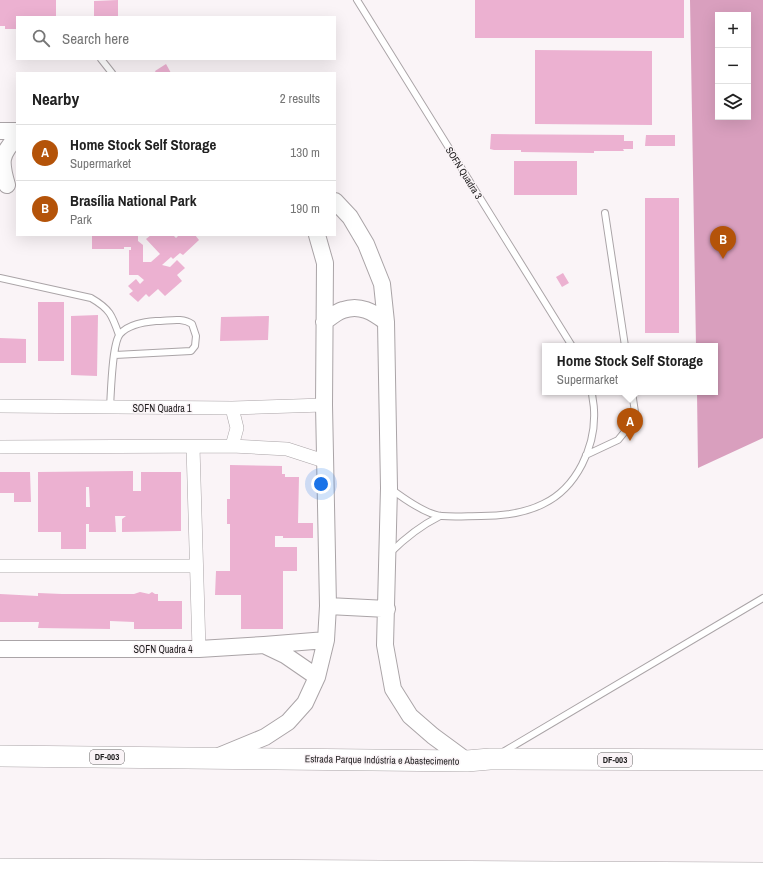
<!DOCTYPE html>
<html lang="en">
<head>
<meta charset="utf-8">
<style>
	:root { --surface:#fff; --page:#f6f6f6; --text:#222; --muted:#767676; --line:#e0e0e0; --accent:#b45309 }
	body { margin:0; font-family:"Archivo Narrow",sans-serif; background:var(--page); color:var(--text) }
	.controls { position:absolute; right:12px; top:12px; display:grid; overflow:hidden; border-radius:0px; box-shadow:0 4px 16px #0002 }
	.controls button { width:36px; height:36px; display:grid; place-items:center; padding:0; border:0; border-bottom:1px solid var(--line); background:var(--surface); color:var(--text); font:20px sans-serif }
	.you { position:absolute; left:321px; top:484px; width:14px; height:14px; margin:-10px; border:3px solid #fff; border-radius:50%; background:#1a73e8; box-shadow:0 0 0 6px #1a73e833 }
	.badge { display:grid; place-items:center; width:26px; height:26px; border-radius:50%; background:var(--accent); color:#fff; font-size:13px; font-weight:700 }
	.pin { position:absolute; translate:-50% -33px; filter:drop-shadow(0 1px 2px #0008) }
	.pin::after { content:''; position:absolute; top:21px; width:14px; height:12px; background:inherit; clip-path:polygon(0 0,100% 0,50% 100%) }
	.popup { position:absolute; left:542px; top:343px; width:176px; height:52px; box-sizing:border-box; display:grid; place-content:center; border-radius:0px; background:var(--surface); filter:drop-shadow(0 1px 3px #0005); font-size:13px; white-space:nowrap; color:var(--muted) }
	.popup b { font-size:15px; color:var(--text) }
	.popup::after { content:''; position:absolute; left:50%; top:100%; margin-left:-8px; border:8px solid transparent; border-top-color:var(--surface) }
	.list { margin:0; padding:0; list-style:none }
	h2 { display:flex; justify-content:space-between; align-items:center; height:52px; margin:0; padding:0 16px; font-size:17px }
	h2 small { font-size:13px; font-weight:400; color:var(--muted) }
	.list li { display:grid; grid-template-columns:26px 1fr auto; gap:12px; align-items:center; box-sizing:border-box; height:56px; padding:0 16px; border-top:1px solid var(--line) }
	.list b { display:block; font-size:15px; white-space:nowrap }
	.list p { margin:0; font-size:13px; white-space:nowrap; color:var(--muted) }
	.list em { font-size:13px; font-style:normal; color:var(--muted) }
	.icon { flex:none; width:22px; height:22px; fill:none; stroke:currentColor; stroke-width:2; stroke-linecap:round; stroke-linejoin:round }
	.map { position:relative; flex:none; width:763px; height:875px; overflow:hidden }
	.search { position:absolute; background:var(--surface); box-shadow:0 4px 16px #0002; left:16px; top:16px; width:320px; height:44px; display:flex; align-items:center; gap:10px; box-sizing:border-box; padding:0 14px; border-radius:0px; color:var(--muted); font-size:15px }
	.panel { position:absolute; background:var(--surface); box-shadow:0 4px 16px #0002; left:16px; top:72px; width:320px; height:164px; border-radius:0px }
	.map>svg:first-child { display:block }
</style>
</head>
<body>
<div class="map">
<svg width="763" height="875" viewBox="0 0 763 875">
	<rect width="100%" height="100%" fill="#faf4f7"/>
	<path fill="#d99fbe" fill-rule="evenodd" d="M690 0H763V438L698 468 697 392H715V346H696ZM718 15H748V117H718Z"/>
	<path fill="#ecb1d1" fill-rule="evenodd" d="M0 0H56V17H17V29H5V26H0Z
		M118 0V17H94V1Z
		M475 0H684V38H475Z
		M535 50 652 51V125L535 124Z
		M166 64 171 73H156L155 71Z
		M491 134 624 135V141H633V149H623L624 151H594V153L521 152V150H494L490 149Z
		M646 135H675V146H645Z
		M514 161H577V195H514Z
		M645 198H679V333H645Z
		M92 235H138V241L143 245V262H151L160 254 146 239 151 235H173L176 238 179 235H195L199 240 183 255 180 253 173 259 171 257 162 265 170 267 177 260 185 268 177 275 182 281 165 296 158 289 149 297 146 294 138 302 129 294 133 291 128 286 136 279 140 284 144 280 138 275H129V250H131V247H124V249H92Z
		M563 273 569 283 562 287 556 277Z
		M38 302H64V361H38Z
		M98 315 97 376 71 375V316Z
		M269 316 268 340 220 341 221 317Z
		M0 338 26 339V363H0Z
		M230 465 282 466V474H285V477H299L298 523H313V538H283V536H275V547H297V571H283V629H241V595H215L216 571H230V524H227V499H230Z
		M133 471V491H141V472H181V531L122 532V519L126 516H115L116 532H89V524H86V549H61V532H38V472ZM86 487H89L90 507H86Z
		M0 472H30L31 502H14V493H0Z
		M140 592 149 594 152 592 155 594H158V601H182V629H134V622L110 621V629L38 628 39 622H0V594L38 596V593L62 594H134Z"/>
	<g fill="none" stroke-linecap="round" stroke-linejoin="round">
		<defs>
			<path id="service" d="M357 0 572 346
				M101 59 112 73
				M605 213 625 346
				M0 278 91 298C110 309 112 315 119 335
				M110 407C111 393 112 343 120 334 129 324 144 322 156 321 169 321 182 317 192 324L196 336 195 346 191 351 115 355
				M586 455 618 440 632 423 635 412 632 392
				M391 489C403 498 426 515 442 516 455 517 468 516 481 516 502 516 525 513 543 504 577 488 596 446 594 410 594 404 592 398 592 392
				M390 553C406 537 420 526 440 516
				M503 752 763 598"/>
			<path id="minor" d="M0 406 232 408 324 405
				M232 446 237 428 232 408
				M0 447 232 446 287 449 324 461
				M193 447 199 649
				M0 566H196"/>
			<path id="tertiary" d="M0 131H17
				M7 185C0 161 0 155 17 137
				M335 201 350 217 366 244 382 284 386 322 389 488 385 645 393 689 410 716 433 736 467 761
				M324 322C330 318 336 312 343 310 360 304 373 312 386 322
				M328 606 387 609
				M264 645 285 655 317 677
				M0 649H199L264 645 326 640
				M219 756 265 737 288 722 305 703 317 677 326 640 328 606 324 405 325 263 317 235"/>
			<path id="trunk" d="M0 756 467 761 490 759 763 760
				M0 869 763 873"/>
		</defs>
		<use href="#service" stroke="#aaa4a7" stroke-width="8"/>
		<use href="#minor" stroke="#aaa4a7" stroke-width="14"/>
		<use href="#tertiary" stroke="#aaa4a7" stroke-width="18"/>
		<use href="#trunk" stroke="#aaa4a7" stroke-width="22"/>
		<use href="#service" stroke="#fff" stroke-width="6"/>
		<use href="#minor" stroke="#fff" stroke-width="13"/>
		<use href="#tertiary" stroke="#fff" stroke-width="16"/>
		<use href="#trunk" stroke="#fff" stroke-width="21"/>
	</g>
	<g text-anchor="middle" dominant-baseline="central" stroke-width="3" stroke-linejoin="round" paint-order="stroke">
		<g fill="#faf4f7" stroke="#615e5f" stroke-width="1">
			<rect x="90" y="750" width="34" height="14" rx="3"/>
			<rect x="598" y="753" width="34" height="14" rx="3"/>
		</g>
		<g font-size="9" font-weight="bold" fill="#1f1d1e">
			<text x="107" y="757">DF-003</text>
			<text x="615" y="760">DF-003</text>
		</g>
		<g font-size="10" fill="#1f1d1e" stroke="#faf4f7">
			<text transform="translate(464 173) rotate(58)">SOFN Quadra 3</text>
			<text x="162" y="408">SOFN Quadra 1</text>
			<text x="163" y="649">SOFN Quadra 4</text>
			<text transform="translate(382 760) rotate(1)">Estrada Parque Indústria e Abastecimento</text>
		</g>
	</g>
</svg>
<div class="controls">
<button>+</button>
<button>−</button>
<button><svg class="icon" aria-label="layers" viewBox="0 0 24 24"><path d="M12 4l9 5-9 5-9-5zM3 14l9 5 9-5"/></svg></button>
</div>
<div class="you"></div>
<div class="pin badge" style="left:630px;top:441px">A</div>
<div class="popup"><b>Home Stock Self Storage</b>Supermarket</div>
<div class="pin badge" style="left:723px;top:259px">B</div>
<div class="search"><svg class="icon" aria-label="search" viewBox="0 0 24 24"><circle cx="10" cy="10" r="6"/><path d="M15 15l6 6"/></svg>Search here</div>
<section class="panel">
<h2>Nearby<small>2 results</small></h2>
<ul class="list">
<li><span class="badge">A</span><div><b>Home Stock Self Storage</b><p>Supermarket</p></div><em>130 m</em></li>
<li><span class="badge">B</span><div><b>Brasília National Park</b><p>Park</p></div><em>190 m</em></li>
</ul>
</section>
</div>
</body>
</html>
